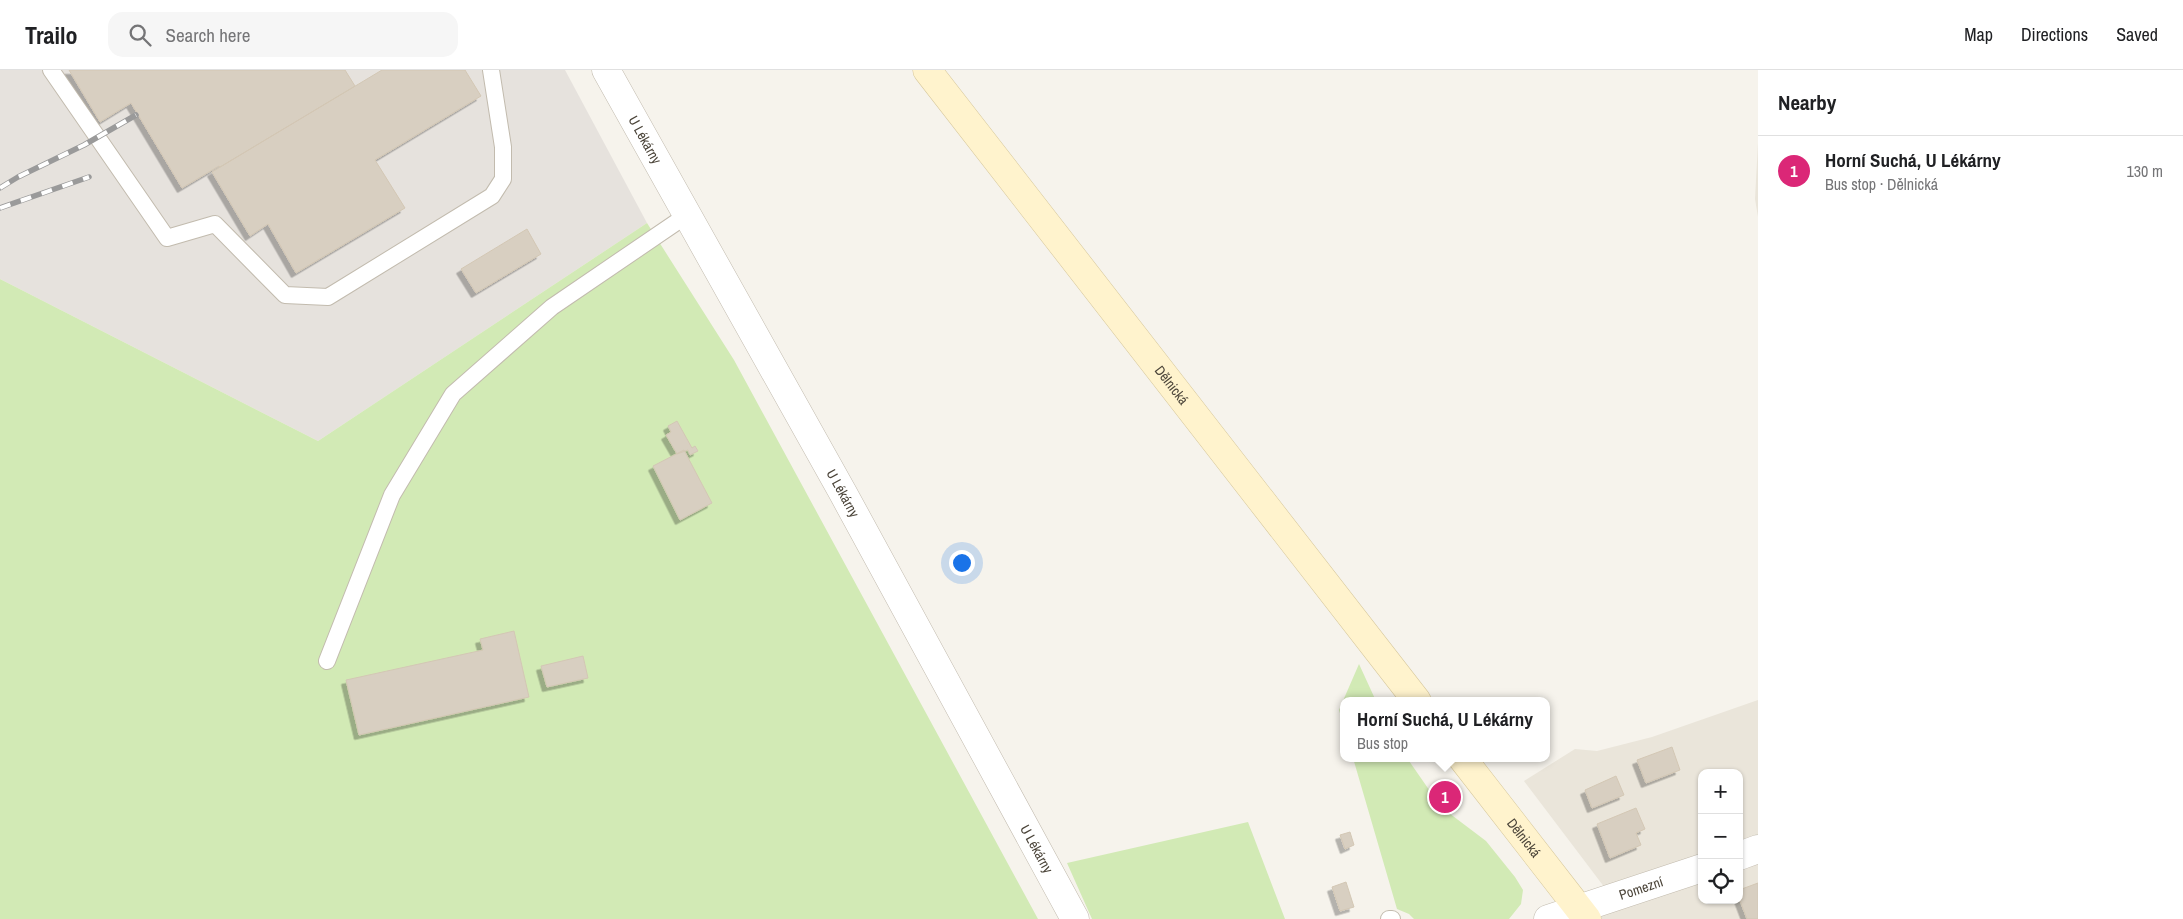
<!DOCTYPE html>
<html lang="en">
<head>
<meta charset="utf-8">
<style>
	:root { --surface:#fff; --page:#f6f6f6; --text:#202124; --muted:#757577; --line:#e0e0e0; --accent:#db2777 }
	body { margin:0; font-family:"Archivo Narrow",sans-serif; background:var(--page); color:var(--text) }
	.controls { position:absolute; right:15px; bottom:15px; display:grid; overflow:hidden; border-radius:10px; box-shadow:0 1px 4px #0004 }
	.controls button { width:45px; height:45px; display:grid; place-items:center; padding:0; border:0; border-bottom:1px solid var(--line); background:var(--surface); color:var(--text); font:25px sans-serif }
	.you { position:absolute; left:961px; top:492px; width:18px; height:18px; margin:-12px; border:4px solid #fff; border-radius:50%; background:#1a73e8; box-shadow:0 0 0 8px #1a73e833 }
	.badge { display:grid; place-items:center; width:32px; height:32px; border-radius:50%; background:var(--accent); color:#fff; font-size:16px; font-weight:700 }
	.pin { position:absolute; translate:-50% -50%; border:2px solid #fff; box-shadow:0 1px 5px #0006 }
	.popup { position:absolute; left:1340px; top:627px; width:210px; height:65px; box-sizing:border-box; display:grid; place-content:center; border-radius:10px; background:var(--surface); filter:drop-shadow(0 1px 4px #0005); font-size:16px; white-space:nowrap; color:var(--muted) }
	.popup b { font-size:19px; color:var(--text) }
	.popup::after { content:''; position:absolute; left:50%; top:100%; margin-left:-10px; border:10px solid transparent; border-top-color:var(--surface) }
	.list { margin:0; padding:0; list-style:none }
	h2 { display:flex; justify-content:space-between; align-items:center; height:65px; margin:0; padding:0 20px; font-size:21px }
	h2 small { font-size:16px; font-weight:400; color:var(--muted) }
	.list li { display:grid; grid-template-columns:32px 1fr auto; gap:15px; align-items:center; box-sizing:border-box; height:70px; padding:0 20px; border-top:1px solid var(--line) }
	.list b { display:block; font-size:19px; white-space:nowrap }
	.list p { margin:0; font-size:16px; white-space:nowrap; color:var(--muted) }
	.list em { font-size:16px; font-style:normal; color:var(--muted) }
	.icon { flex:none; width:28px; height:28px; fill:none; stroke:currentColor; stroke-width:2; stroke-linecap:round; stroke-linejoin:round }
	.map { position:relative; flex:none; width:1758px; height:849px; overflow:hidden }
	header { display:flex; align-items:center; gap:30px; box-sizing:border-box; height:70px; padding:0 25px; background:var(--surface); border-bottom:1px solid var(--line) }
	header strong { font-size:24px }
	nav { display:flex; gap:28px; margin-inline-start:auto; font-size:18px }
	.search { width:350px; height:45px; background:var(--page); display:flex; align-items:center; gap:12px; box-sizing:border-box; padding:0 18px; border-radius:15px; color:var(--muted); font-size:19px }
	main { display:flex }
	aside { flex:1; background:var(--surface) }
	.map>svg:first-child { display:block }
</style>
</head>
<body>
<header>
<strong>Trailo</strong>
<div class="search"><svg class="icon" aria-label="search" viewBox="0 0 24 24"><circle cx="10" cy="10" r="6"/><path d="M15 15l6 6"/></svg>Search here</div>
<nav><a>Map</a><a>Directions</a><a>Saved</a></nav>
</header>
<main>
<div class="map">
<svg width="1758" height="849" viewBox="0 0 1758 849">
	<defs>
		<filter id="shadow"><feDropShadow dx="-4.5" dy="4.5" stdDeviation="0" flood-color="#0004"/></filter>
	</defs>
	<rect width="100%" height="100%" fill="#f6f3ec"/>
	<path fill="#eae5da" d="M1758 73V147L1755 129Z
		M1758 630V771L1739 778V703H1702V790L1605 818 1524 711 1575 679 1597 681 1652 667Z
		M1758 790V849H1583L1702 808V830H1739V796Z"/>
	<path fill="#e6e2dd" d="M0 0H565L647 153 318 371 0 209Z"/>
	<path fill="#d2eab5" d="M647 153 734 290 1038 849H0V209L318 371Z
		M1359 594 1376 631H1344V657L1339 640Z
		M1353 688H1407L1441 737 1486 771 1515 807 1523 820 1521 834 1509 849H1414L1409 844 1397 839Z
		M1248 752 1285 849H1092L1067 793Z"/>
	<path fill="#d8cfc1" stroke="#d3c7b4" filter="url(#shadow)" d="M69 0H345L355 16 220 97 219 96 182 118 131 33 100 52Z
		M382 0H465L481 26 375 90 405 138 296 203 268 154 250 166 212 102Z
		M527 159 541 184 476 223 461 199Z
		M677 351 692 378 695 376 698 381 690 385 688 380 677 384 666 365 671 362 668 356Z
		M684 380 712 433 680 450 653 396Z
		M514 561 529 627 359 665 346 610 483 580 480 569Z
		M583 586 588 608 547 617 541 596Z
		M1672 677 1680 700 1646 713 1637 690Z
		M1616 706 1624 725 1592 738 1585 720Z
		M1636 738 1645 759 1636 763 1641 775 1610 788 1597 754Z
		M1350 762 1354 775 1345 779 1340 765Z
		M1346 812 1354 837 1340 841 1332 817Z
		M1758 813V849H1747L1739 828V820Z"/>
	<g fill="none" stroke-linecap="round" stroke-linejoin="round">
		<defs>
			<path id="service" d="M51 0 167 168 215 154 285 225 328 227 492 126 503 109V77L491 0
				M327 591 392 425 453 324 552 237 687 145
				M1389 849H1392"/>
			<g id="minor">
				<path id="s1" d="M606 0 843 423 1075 849"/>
				<path d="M1739 786 1758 779"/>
				<path id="s2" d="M1548 849 1702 798"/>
			</g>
			<g id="secondary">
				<path id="s3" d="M927 0 1417 631"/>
				<path id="s4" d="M1462 688 1587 849"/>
			</g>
		</defs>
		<use href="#service" stroke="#c2bbae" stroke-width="18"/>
		<use href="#minor" stroke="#c2bbae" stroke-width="29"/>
		<use href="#secondary" stroke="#d6c79b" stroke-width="29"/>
		<use href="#service" stroke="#fff" stroke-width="16"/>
		<use href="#minor" stroke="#fff" stroke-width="28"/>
		<use href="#secondary" stroke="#fff3cd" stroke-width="28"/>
		<defs>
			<path id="rail" d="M0 118 18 107 84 75 136 45
				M0 138 89 107"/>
		</defs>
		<use href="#rail" stroke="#9a9a9a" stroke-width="5.5"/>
		<use href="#rail" stroke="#fff" stroke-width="4" stroke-dasharray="11" stroke-linecap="butt"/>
	</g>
	<g text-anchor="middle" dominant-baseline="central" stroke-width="4" stroke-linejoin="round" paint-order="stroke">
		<g font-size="14" fill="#4b4439" stroke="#fff">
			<text stroke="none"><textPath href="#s1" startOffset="80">U Lékárny</textPath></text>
			<text stroke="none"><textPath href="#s3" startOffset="399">Dělnická</textPath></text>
			<text stroke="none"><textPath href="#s1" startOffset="485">U Lékárny</textPath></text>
			<text stroke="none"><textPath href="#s4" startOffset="101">Dělnická</textPath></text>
			<text stroke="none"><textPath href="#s1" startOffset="890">U Lékárny</textPath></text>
			<text stroke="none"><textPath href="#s2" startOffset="98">Pomezní</textPath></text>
		</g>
	</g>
</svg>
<div class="controls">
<button>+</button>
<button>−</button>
<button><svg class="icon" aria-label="locate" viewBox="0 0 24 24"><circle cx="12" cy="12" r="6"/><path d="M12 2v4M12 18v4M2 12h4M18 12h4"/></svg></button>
</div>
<div class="you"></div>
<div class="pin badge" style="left:1445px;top:727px">1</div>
<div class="popup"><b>Horní Suchá, U Lékárny</b>Bus stop</div>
</div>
<aside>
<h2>Nearby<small></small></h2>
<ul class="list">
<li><span class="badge">1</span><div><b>Horní Suchá, U Lékárny</b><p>Bus stop · Dělnická</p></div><em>130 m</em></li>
</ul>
</aside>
</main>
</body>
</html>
